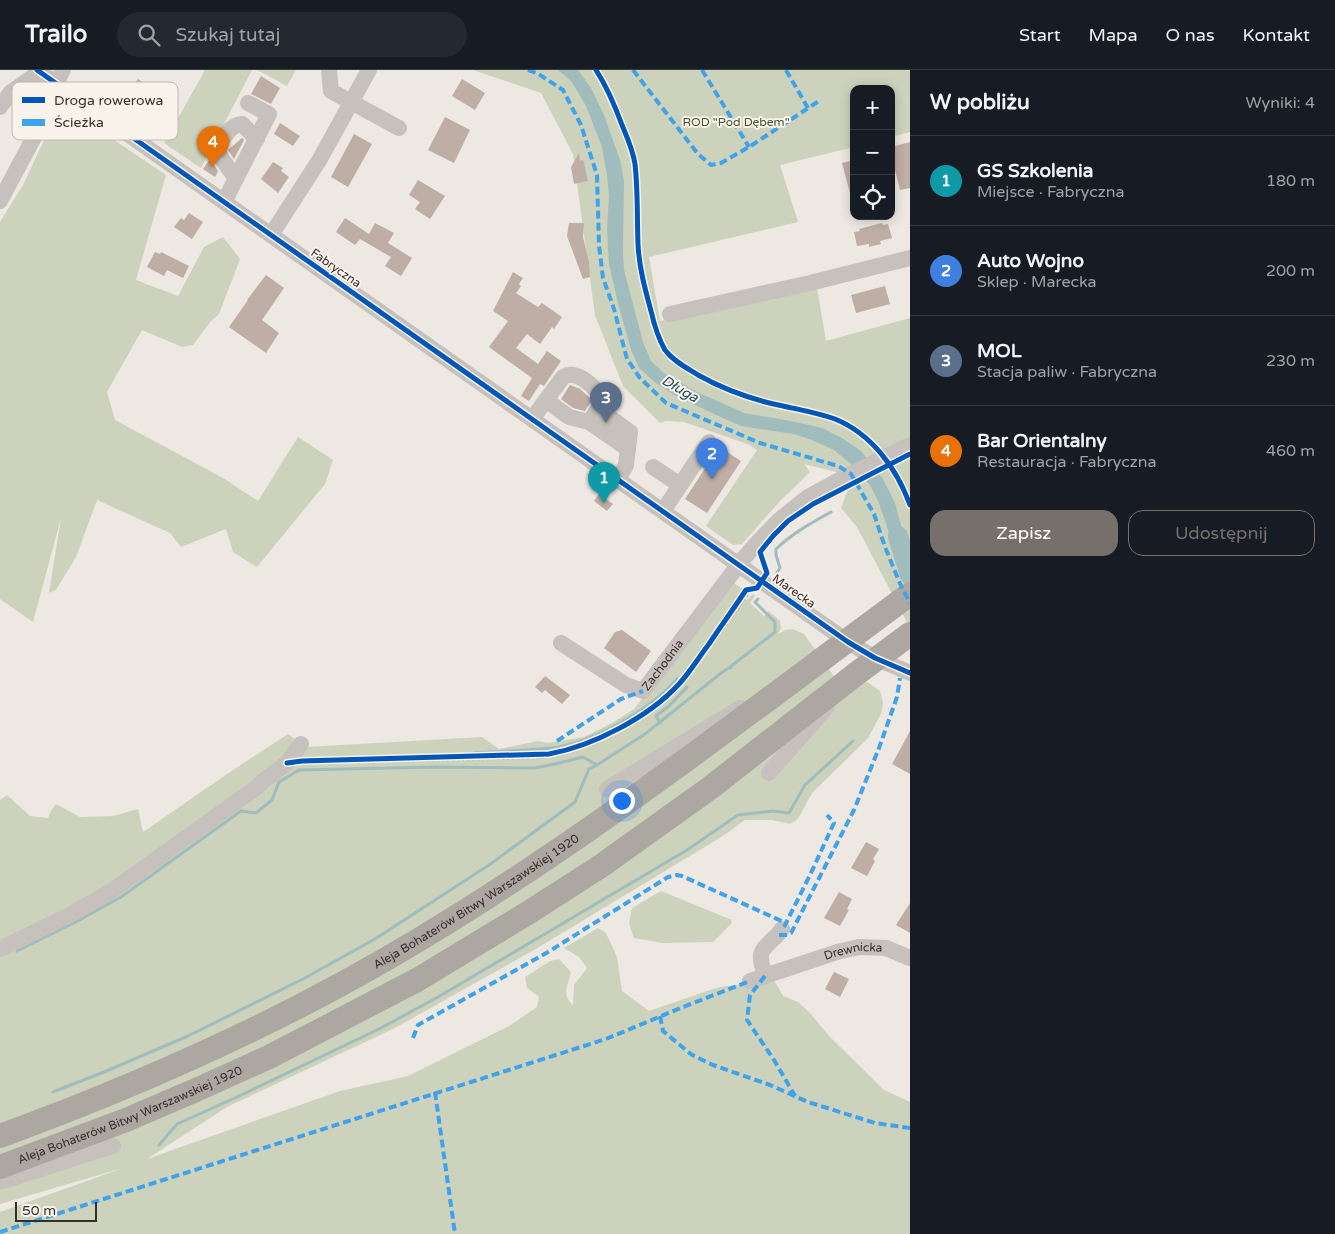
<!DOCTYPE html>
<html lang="pl">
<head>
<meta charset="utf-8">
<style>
	:root { --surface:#171b24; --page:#242831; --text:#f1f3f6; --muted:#9ea1a6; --line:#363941; --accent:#776f6a }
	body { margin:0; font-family:"Varela Round",sans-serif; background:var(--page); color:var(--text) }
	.controls { position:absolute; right:15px; top:15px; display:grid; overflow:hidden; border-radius:10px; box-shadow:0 2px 12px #0003 }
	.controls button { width:45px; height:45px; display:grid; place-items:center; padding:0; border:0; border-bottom:1px solid var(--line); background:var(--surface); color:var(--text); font:25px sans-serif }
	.scale { position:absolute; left:15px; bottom:12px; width:82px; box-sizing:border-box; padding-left:5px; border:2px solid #372e2a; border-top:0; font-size:14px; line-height:18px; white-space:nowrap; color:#372e2a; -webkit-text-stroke:4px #f9f3eb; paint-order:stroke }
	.you { position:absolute; left:621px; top:730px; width:18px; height:18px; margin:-12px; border:4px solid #fff; border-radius:50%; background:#1a73e8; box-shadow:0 0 0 8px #1a73e833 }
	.badge { display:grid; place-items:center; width:32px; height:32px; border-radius:50%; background:var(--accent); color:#fff; font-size:16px; font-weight:700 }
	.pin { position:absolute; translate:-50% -41px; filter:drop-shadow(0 1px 2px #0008) }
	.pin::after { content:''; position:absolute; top:26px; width:18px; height:15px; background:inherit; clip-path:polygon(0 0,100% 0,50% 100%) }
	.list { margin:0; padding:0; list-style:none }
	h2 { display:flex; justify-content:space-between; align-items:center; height:65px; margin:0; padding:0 20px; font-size:21px }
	h2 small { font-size:16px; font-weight:400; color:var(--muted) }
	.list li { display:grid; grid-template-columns:32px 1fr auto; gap:15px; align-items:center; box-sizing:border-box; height:90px; padding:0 20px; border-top:1px solid var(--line) }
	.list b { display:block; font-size:19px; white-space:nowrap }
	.list p { margin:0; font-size:16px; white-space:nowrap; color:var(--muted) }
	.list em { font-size:16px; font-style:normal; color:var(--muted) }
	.actions { display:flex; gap:10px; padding:15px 20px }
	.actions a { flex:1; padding:11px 0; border:1px solid var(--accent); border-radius:15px; text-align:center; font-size:18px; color:var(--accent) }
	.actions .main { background:var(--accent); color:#fff }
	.icon { flex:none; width:28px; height:28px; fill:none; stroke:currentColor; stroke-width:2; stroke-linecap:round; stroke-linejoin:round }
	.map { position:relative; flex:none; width:910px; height:1164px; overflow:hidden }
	header { display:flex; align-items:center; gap:30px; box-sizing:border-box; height:70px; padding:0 25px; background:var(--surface); border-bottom:1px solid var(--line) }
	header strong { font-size:24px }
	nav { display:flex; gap:28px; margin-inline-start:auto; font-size:18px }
	.search { width:350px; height:45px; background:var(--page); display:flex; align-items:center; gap:12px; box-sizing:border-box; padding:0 18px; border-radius:28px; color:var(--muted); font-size:19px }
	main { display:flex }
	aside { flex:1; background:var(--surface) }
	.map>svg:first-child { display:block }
</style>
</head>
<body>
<header>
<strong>Trailo</strong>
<div class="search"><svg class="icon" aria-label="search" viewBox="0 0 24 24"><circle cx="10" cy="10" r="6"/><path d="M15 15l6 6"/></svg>Szukaj tutaj</div>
<nav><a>Start</a><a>Mapa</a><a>O nas</a><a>Kontakt</a></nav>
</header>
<main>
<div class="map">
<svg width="910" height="1164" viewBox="0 0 910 1164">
	<rect width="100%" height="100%" fill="#ede8e2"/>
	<path fill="#cdd2bd" d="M205 0H252L201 98 164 73Z
		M257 0H296L287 16Z
		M473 0H910V62L891 67V19H854V77L780 95 798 152 649 187 660 251 817 218 826 271 910 248V558L857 457 841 438 848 419 840 403 804 394 810 402 780 431 742 474 733 475 706 456 757 380 750 375 684 352 666 351 660 353 623 316 595 245 573 84 541 23Z
		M61 34 166 105 136 210 178 226 204 177 223 167 240 189 219 244 211 251 193 275 182 277 142 260 107 322 115 350 223 408 258 431 298 367 333 390 325 414 257 497 233 482 226 459 181 477 170 463 97 430 76 487 56 520 49 523 61 448 33 552 0 529V152L23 115Z
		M734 513 744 520 740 525 747 530 753 524 755 526 750 533 764 546 769 541 780 551 781 558 778 564 786 560 793 559 804 564 835 608 847 598 880 621 883 633 881 644 868 668 812 723 798 749 790 754 772 750H745L723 766 534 880 395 958 227 1037 147 1089 340 1021 408 1006 509 956 537 937 539 927 527 918 525 907 550 891 559 889 571 902C568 915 561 925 573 935L574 915 587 898 579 887 564 878 598 858 606 863 617 887 622 921 649 941 719 917 774 910 783 926 798 932 811 944 828 965 884 1020 910 1032V1164H0V1142L123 1098 0 1134V730L7 725 30 746 48 748 52 739 56 734 80 747 113 746 138 739 143 762 230 702 288 664 306 677 482 667 499 679 538 671 548 673 584 667 612 653 634 639 731 515Z
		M661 821 732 850 731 854 713 872 662 873 634 868 629 853 632 838Z"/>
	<path fill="#a0bcbd" d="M558 0H578L591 18 604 45 620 90 624 111 623 182 624 200 643 272 651 291 665 304 697 322 744 343 791 351 822 358 842 368 861 381 883 409 895 433 904 466 910 478V489L900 496 879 433 870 415 857 399 834 380 812 370 794 364 741 356 714 344 674 325 656 313 639 298 631 280 619 237 609 194 607 160 609 126 607 104 602 77 586 36 571 11Z"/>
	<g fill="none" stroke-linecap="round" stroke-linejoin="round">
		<path stroke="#a0bcbd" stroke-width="3" d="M776 504 780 498 776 485V479C793 463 811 453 831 442
			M730 597 775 562V552L755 532 758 529
			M660 653 656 646 669 636 687 617
			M474 683C499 681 525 681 551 678 592 673 650 640 677 609
			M17 881 74 853 121 827 241 741 256 743 272 730 279 712 299 700 436 697 534 698 555 694 583 687 597 695 645 664 720 604 730 597 731 598
			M53 1022 104 1002 188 966 303 909 375 869 489 795 575 732 589 699 597 695
			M159 1075 177 1054 237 1027 381 958 438 927 687 780 738 745 773 741 789 743 805 715 853 671"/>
		<path stroke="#a0bcbd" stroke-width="20" d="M898 466 910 505"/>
	</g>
	<path fill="#bfaea5" d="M261 6 280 18 271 34 251 24Z
		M138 9 150 18 149 19 171 35 162 48 150 40 151 37 138 27 136 30 127 23Z
		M462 9 485 23 475 40 452 26Z
		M445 47 470 60 454 93 428 80Z
		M280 53 300 66 293 76 274 64Z
		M354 64 372 74 348 117 331 107Z
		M242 68 244 70 234 89 228 80Z
		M910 72V118L900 120 891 84V77Z
		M579 83 580 91 583 90 584 93 588 111 574 114 571 97Z
		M210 89 218 101 215 107 203 99Z
		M854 90V127H851L842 93Z
		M273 92 283 98 281 101 289 107 278 123 261 109Z
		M418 110 445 126 430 149 415 139 420 132 409 125Z
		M189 143 203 152 192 169 174 157 181 148 184 150Z
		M345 148 369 164 375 153 394 163 388 173 412 188 401 206 385 196 391 187 360 169 355 175 336 162Z
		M569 153H584L583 167 589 192 590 207 583 209 567 166Z
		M882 153 883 155 888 154 892 168 880 171 881 174 869 177V174L857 176 854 162 860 161 859 159Z
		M155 182 160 184 161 182 189 196 183 208 167 200 164 206 147 197Z
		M513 202 523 208 519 214 521 216 516 223 538 237 542 233 562 247 554 259 552 257 540 274 527 264 516 278 538 294 547 281 561 291 544 316 540 314 529 331 521 326 532 308 489 277 508 251 493 241Z
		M266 205 284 218 262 250 279 263 266 283 229 257 248 230H247Z
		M885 216 890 234 856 243 851 225Z
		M570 315 580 319 592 330 585 341 573 338 561 329Z
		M719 377 741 391 707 443 685 429Z
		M599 424 613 434 607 441 594 431Z
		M622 560 651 581 636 602 604 578 615 562Z
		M545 606 570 625 562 634 545 620 542 623 535 617Z
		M910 661V704L892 694Z
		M866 772 879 779 873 789 875 791 867 806 851 798Z
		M839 822 852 829 847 839 849 840 840 856 824 848Z
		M910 833V863L896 855Z
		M834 902 849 909 840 927 825 919Z"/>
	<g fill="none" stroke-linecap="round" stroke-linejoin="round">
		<path stroke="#bfb9b4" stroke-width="2" stroke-dasharray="2.5 2.5" stroke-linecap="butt" d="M302 694 542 688 563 685 595 674 647 645 664 632 685 612 751 521"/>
		<g stroke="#c6c1bc" stroke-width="16">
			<path d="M37 0 848 572 875 588 910 603"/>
			<path d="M329 0 331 21 399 58"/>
			<path d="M56 13 63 0"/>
			<path d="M0 37 11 22 40 2"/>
			<path d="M236 109 216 80C223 69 229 55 242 54L257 69"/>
			<path d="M0 131 61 17"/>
			<path d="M224 132 269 44 248 33"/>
			<path d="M271 165 320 89 369 0"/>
			<path d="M670 244 810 213 910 188"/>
			<path d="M546 330 569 347 589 352 628 379"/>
			<path d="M532 349 563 307C578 298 595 319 605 328L598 339"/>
			<path d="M589 352 598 339 630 362 626 395 624 399 618 409"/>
			<path d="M653 397 680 415"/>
			<path d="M663 441 709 372"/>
			<path id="s1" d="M561 573 626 615 643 621 739 494 756 474 778 451 808 427 843 408 910 375"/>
			<path d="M769 703 827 637"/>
			<path d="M607 719 740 638"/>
			<path d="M0 879 70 845 110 822 256 718 263 711 287 693 301 674"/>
			<path d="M765 906C764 900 760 892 761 885 763 875 777 868 782 859"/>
			<path id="s2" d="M750 911 837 882 859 877 886 878 910 888"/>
			<path d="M0 1112 113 1076"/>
		</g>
		<g stroke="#aca7a1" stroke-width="24">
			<path id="s3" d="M0 1066C145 1013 288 949 420 869 560 785 691 687 821 590"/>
			<path id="s4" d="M0 1097 126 1050 196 1020 269 987 417 910 531 841 601 796 710 718 856 604"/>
		</g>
		<path stroke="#aca7a1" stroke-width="24" d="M821 590 910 524
			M856 604 910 564"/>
		<path stroke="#3fa3eb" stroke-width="4" stroke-dasharray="8 4" stroke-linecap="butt" d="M528 0 537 3 563 20 581 55 597 105 599 175 603 208 614 239 627 289 640 308 666 333 760 373 838 396 851 404 874 444 885 477 901 516 910 533
			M633 0 698 84 711 95 721 93 749 77 819 31
			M702 0 749 77
			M786 0 808 38
			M557 671 621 629 643 621
			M784 857 811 803 834 753 827 745
			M779 865H787L791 863 854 740 879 678 897 627 900 608
			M765 906 750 925 747 950 774 990 795 1026
			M660 946 663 961 692 985 713 995 770 1015 808 1032 875 1053 910 1058
			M413 968 418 955 548 882 668 807 677 805 682 806 786 853
			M435 1022 455 1164
			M0 1162 606 969 683 937 750 911"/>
		<defs>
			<path id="cycleway" d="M37 0 848 572 875 588 910 603
				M596 0C607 17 615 36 622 55 627 67 633 80 635 94 638 121 637 147 638 174 639 197 645 219 651 241 654 254 658 268 665 280 673 291 687 298 698 305 725 320 753 330 783 336 801 340 818 343 835 349 872 364 897 399 910 435
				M287 693 302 691 549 684C593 676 649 647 679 614 690 602 699 587 709 574 721 556 734 538 746 520L757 518 767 503 760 482 773 466 788 451 813 434 910 384"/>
		</defs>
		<use href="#cycleway" stroke="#f9f3eb" stroke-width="8"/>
		<use href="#cycleway" stroke="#0057b8" stroke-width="5"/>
	</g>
	<g text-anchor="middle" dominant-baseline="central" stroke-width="4" stroke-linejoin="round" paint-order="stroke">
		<g font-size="12" fill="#45542f" stroke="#f9f3eb">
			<text x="736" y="52">ROD "Pod Dębem"</text>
		</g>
		<g font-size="12" fill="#372e2a" stroke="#f9f3eb">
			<text transform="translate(336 198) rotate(35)">Fabryczna</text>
			<text transform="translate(794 521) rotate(35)">Marecka</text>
			<text stroke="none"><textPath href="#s1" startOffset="128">Zachodnia</textPath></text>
			<text stroke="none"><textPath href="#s3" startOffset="532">Aleja Bohaterów Bitwy Warszawskiej 1920</textPath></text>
			<text stroke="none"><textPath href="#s2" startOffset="108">Drewnicka</textPath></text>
			<text stroke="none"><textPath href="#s4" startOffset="140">Aleja Bohaterów Bitwy Warszawskiej 1920</textPath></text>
		</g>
		<g font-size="14" font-style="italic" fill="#215156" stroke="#f9f3eb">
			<text transform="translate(680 319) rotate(30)">Długa</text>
		</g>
	</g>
	<rect x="12" y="12" width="166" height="58" rx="8" fill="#f9f3eb" stroke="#bfb8b1" stroke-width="1"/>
	<rect x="22" y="27" width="23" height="6" fill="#0057b8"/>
	<rect x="22" y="49" width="23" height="7" fill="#3fa3eb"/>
	<g font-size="14" fill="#372e2a">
		<text x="54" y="35">Droga rowerowa</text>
		<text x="54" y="57">Ścieżka</text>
	</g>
</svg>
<div class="controls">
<button>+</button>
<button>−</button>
<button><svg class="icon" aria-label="locate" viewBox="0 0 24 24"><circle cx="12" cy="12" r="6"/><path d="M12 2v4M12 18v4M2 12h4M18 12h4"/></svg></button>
</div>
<div class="scale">50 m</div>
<div class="you"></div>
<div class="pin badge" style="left:604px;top:433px;background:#0f9aa8">1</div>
<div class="pin badge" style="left:712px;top:409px;background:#3f7fe0">2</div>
<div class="pin badge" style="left:606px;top:353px;background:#5c6f8a">3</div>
<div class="pin badge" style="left:213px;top:97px;background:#e8710a">4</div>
</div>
<aside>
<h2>W pobliżu<small>Wyniki: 4</small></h2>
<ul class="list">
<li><span class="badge" style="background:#0f9aa8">1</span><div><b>GS Szkolenia</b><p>Miejsce · Fabryczna</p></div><em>180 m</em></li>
<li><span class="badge" style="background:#3f7fe0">2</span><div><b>Auto Wojno</b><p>Sklep · Marecka</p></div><em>200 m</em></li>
<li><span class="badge" style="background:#5c6f8a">3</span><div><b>MOL</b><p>Stacja paliw · Fabryczna</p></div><em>230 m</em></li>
<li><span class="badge" style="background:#e8710a">4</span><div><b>Bar Orientalny</b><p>Restauracja · Fabryczna</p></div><em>460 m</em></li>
</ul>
<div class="actions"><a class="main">Zapisz</a><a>Udostępnij</a></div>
</aside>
</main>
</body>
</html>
